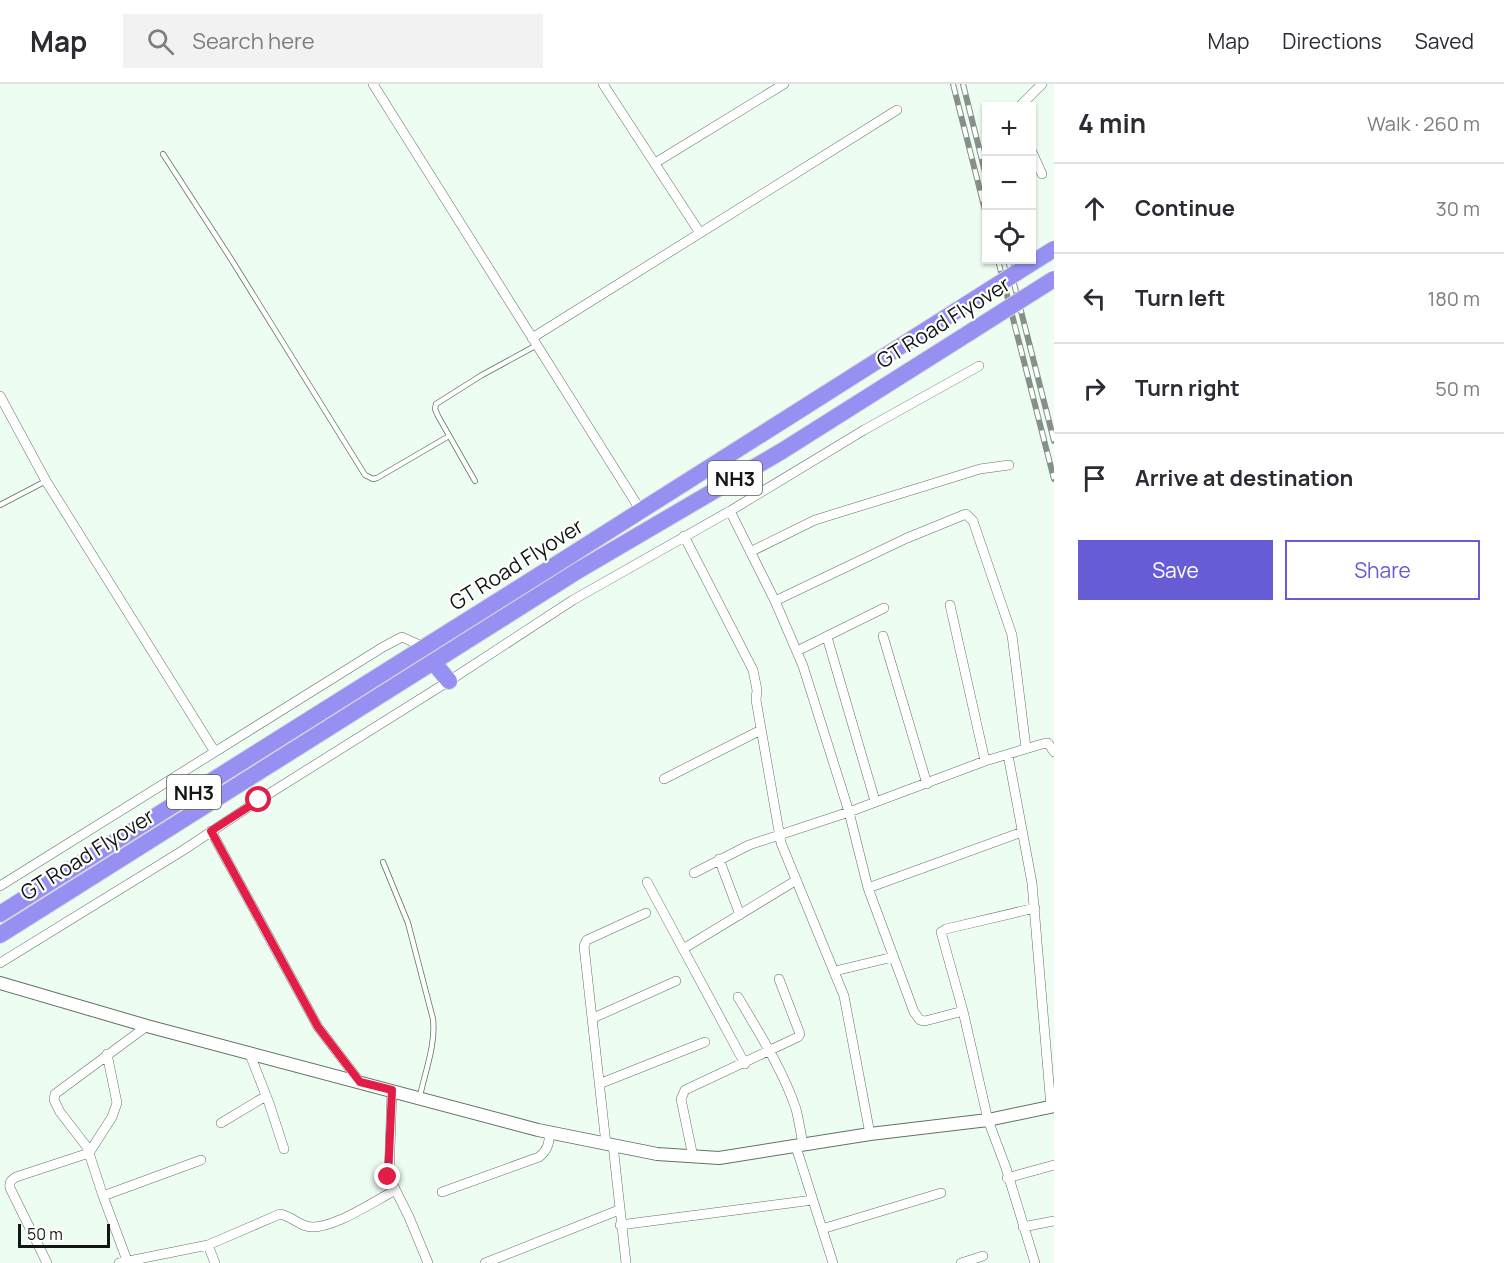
<!DOCTYPE html>
<html lang="en">
<head>
<meta charset="utf-8">
<style>
	:root { --surface:#fff; --page:#f2f2f3; --text:#2b2b33; --muted:#7c7c81; --line:#e1e1e2; --accent:#665cd5 }
	body { margin:0; font-family:Manrope,sans-serif; background:var(--page); color:var(--text) }
	.controls { position:absolute; right:18px; top:18px; display:grid; overflow:hidden; border-radius:0px; box-shadow:0 2px 4px #0004 }
	.controls button { width:54px; height:54px; display:grid; place-items:center; padding:0; border:0; border-bottom:2px solid var(--line); background:var(--surface); color:var(--text); font:30px sans-serif }
	.scale { position:absolute; left:18px; bottom:15px; width:92px; box-sizing:border-box; padding-left:6px; border:3px solid #121713; border-top:0; font-size:16px; line-height:21px; white-space:nowrap; color:#121713; -webkit-text-stroke:4px #fff; paint-order:stroke }
	.stop { position:absolute; width:18px; height:18px; margin:-14px; border:4px solid #e11d48; border-radius:50%; background:#fff }
	.stop.end { background:#e11d48; border-color:#fff; box-shadow:0 2px 6px #0008 }
	.list { margin:0; padding:0; list-style:none }
	h2 { display:flex; justify-content:space-between; align-items:center; height:78px; margin:0; padding:0 24px; font-size:26px }
	h2 small { font-size:20px; font-weight:400; color:var(--muted) }
	.list li { display:grid; grid-template-columns:39px 1fr auto; gap:18px; align-items:center; box-sizing:border-box; height:90px; padding:0 24px; border-top:2px solid var(--line) }
	.list b { display:block; font-size:22px; white-space:nowrap }
	.list em { font-size:20px; font-style:normal; color:var(--muted) }
	.actions { display:flex; gap:12px; padding:18px 24px }
	.actions a { flex:1; padding:14px 0; border:2px solid var(--accent); border-radius:0px; text-align:center; font-size:21px; color:var(--accent) }
	.actions .main { background:var(--accent); color:#fff }
	.icon { flex:none; width:33px; height:33px; fill:none; stroke:currentColor; stroke-width:2; stroke-linecap:round; stroke-linejoin:round }
	.map { position:relative; flex:none; width:1054px; height:1179px; overflow:hidden }
	header { display:flex; align-items:center; gap:36px; box-sizing:border-box; height:84px; padding:0 30px; background:var(--surface); border-bottom:2px solid var(--line) }
	header strong { font-size:28px }
	nav { display:flex; gap:33px; margin-inline-start:auto; font-size:21px }
	.search { width:420px; height:54px; background:var(--page); display:flex; align-items:center; gap:15px; box-sizing:border-box; padding:0 21px; border-radius:0px; color:var(--muted); font-size:22px }
	main { display:flex }
	aside { flex:1; background:var(--surface) }
	.map>svg:first-child { display:block }
</style>
</head>
<body>
<header>
<strong>Map</strong>
<div class="search"><svg class="icon" aria-label="search" viewBox="0 0 24 24"><circle cx="10" cy="10" r="6"/><path d="M15 15l6 6"/></svg>Search here</div>
<nav><a>Map</a><a>Directions</a><a>Saved</a></nav>
</header>
<main>
<div class="map">
<svg width="1054" height="1179" viewBox="0 0 1054 1179">
	<rect width="100%" height="100%" fill="#eefdf2"/>
	<g fill="none" stroke-linecap="round" stroke-linejoin="round">
		<defs>
			<path id="service" d="M163 70 231 175 365 391 373 395 377 394 449 352
				M475 397 438 332 435 325 436 320 482 291 537 261
				M0 421 46 397
				M383 778 408 839 433 935C436 960 425 988 420 1012"/>
			<path id="minor" d="M373 0 641 427
				M603 0 700 149
				M1020 22 1042 0
				M1032 68 1042 90
				M655 79 784 0
				M532 254 897 26
				M0 312 46 397 215 668
				M730 427 775 517 803 582 849 728 868 804 914 928 920 936 925 937 963 927
				M684 452 753 586 757 606 756 616 781 759 844 912 870 1050
				M750 468 815 436 980 385 1009 381
				M775 517 907 454 966 430 973 437 1012 551 1026 664
				M950 521 985 677
				M883 552 927 700
				M827 553 875 717
				M797 567 884 524
				M1008 671 1032 799 1051 1023
				M664 695 761 646
				M211 747 318 943 360 998
				M719 775 740 831
				M694 789 749 761 849 728 985 677 1042 660 1048 659 1054 668
				M647 798 745 980
				M0 802 383 563 402 553 424 563
				M868 804 1022 748
				M1035 824 946 845 941 848 963 927 988 1036 1006 1084 1035 1179
				M683 865 795 797
				M0 879 182 767 259 716 449 597 573 516 730 427 864 346 979 282
				M835 887 893 873
				M738 913C759 949 783 986 796 1025 799 1037 801 1049 803 1061
				M593 934 676 897
				M249 968 269 1019 284 1065
				M599 1000 705 958
				M392 1006 389 1093 409 1133 428 1179
				M221 1039 266 1012
				M606 1060 584 862 587 856 646 829
				M613 1061 626 1179
				M796 1063 833 1179
				M693 1073 681 1015 685 1006 798 953 800 950 779 895
				M1007 1094 1054 1081
				M442 1108 539 1073C548 1066 549 1059 550 1048
				M103 1112 87 1063 60 1028 54 1016 55 1010 147 942
				M620 1141 813 1116
				M1023 1143 1054 1137
				M822 1145 941 1109
				M208 1161 215 1179
				M47 1179 10 1104C9 1098 11 1096 16 1093L89 1069 112 1033 117 1019 107 970
				M119 1179 208 1161 280 1130C290 1132 297 1139 306 1142 328 1149 374 1117 394 1107
				M128 1179 103 1112 201 1076
				M485 1179 619 1126
				M961 1179 983 1172"/>
			<path id="tertiary" d="M0 899 147 942 538 1046 657 1070 719 1074 870 1050 988 1036 1054 1022"/>
			<path id="trunk" d="M433 578 449 597
				M0 830 571 471 989 206
				M0 851 579 486 782 367 972 247"/>
		</defs>
		<use href="#service" stroke="#637167" stroke-width="6"/>
		<use href="#minor" stroke="#637167" stroke-width="10"/>
		<use href="#tertiary" stroke="#637167" stroke-width="14"/>
		<use href="#trunk" stroke="#d9dad9" stroke-width="18"/>
		<use href="#service" stroke="#fff" stroke-width="4.5"/>
		<use href="#minor" stroke="#fff" stroke-width="9"/>
		<use href="#tertiary" stroke="#fff" stroke-width="12"/>
		<use href="#trunk" stroke="#9690f2" stroke-width="16"/>
		<defs>
			<path id="rail" d="M953 0 986 130
				M963 0 986 92
				M998 176 1054 395
				M1008 176 1054 357"/>
		</defs>
		<use href="#rail" stroke="#859088" stroke-width="6"/>
		<use href="#rail" stroke="#fff" stroke-width="4" stroke-dasharray="11" stroke-linecap="butt"/>
		<defs>
			<path id="trunk-bridge" d="M989 206 1054 165
				M972 247 1054 195"/>
		</defs>
		<use href="#trunk-bridge" stroke="#d9dad9" stroke-width="18" stroke-linecap="butt"/>
		<use href="#trunk-bridge" stroke="#9690f2" stroke-width="16"/>
	</g>
	<g fill="none" stroke-linecap="round" stroke-linejoin="round">
		<path stroke="#e11d48" stroke-width="8" d="M259 716 211 747 318 943 360 998 392 1006 388 1093"/>
	</g>
	<g text-anchor="middle" dominant-baseline="central" stroke-width="4.5" stroke-linejoin="round" paint-order="stroke">
		<g fill="#fff" stroke="#595d5a" stroke-width="1.5">
			<rect x="708" y="377" width="54" height="34" rx="4.5"/>
			<rect x="167" y="691" width="54" height="34" rx="4.5"/>
		</g>
		<g font-size="20" font-weight="bold" fill="#121713">
			<text x="735" y="394">NH3</text>
			<text x="194" y="708">NH3</text>
		</g>
		<g font-size="21" fill="#121713" stroke="#fff">
			<text transform="translate(943 238) rotate(-32)">GT Road Flyover</text>
			<text transform="translate(516 480) rotate(-32)">GT Road Flyover</text>
			<text transform="translate(87 770) rotate(-32)">GT Road Flyover</text>
		</g>
	</g>
</svg>
<div class="controls">
<button>+</button>
<button>−</button>
<button><svg class="icon" aria-label="locate" viewBox="0 0 24 24"><circle cx="12" cy="12" r="6"/><path d="M12 2v4M12 18v4M2 12h4M18 12h4"/></svg></button>
</div>
<div class="scale">50 m</div>
<div class="stop" style="left:259px;top:716px"></div>
<div class="stop end" style="left:388px;top:1093px"></div>
</div>
<aside>
<h2>4 min<small>Walk · 260 m</small></h2>
<ul class="list">
<li><svg class="icon" aria-label="ahead" viewBox="0 0 24 24"><path d="M12 20V5M6 11l6-6 6 6"/></svg><div><b>Continue</b></div><em>30 m</em></li>
<li><svg class="icon" aria-label="left" viewBox="0 0 24 24"><path d="M17 20v-9H6M10 6l-5 5 5 5"/></svg><div><b>Turn left</b></div><em>180 m</em></li>
<li><svg class="icon" aria-label="right" viewBox="0 0 24 24"><path d="M7 20v-9h11M14 6l5 5-5 5"/></svg><div><b>Turn right</b></div><em>50 m</em></li>
<li><svg class="icon" aria-label="arrive" viewBox="0 0 24 24"><path d="M6 21V4h12l-3 4 3 4H6"/></svg><div><b>Arrive at destination</b></div></li>
</ul>
<div class="actions"><a class="main">Save</a><a>Share</a></div>
</aside>
</main>
</body>
</html>
